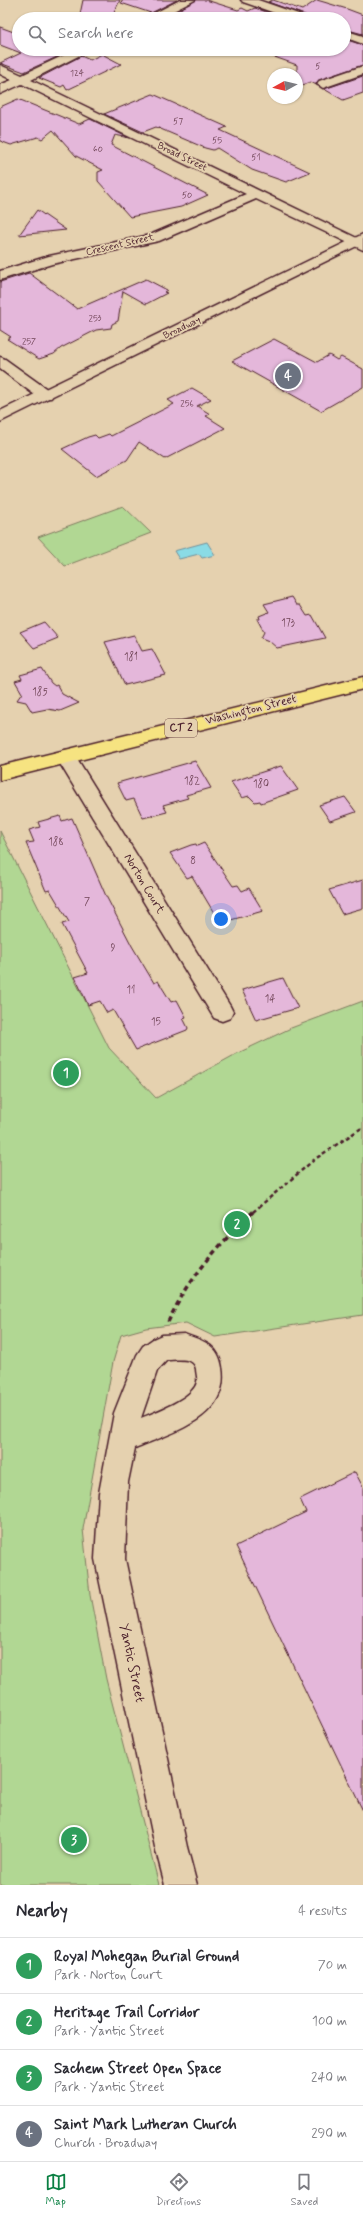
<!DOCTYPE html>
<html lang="en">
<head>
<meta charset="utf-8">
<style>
	:root { --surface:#fff; --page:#f2f2f3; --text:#2b2b33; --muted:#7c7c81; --line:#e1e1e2; --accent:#0b8043 }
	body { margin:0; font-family:Mynerve,sans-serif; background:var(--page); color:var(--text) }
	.compass { position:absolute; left:267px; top:68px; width:36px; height:36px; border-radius:50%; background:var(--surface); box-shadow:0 1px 3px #0004; rotate:262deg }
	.you { position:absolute; left:221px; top:919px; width:14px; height:14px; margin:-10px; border:3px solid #fff; border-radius:50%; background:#1a73e8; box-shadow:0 0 0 6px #1a73e833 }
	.badge { display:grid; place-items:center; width:26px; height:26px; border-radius:50%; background:var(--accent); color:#fff; font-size:13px; font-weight:700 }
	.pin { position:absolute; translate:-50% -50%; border:2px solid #fff; box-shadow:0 1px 4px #0006 }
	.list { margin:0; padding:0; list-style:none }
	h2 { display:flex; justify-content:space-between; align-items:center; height:52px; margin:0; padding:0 16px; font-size:17px }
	h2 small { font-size:13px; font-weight:400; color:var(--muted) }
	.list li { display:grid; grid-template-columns:26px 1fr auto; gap:12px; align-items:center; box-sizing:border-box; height:56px; padding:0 16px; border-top:1px solid var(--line) }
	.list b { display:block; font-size:15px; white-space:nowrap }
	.list p { margin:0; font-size:13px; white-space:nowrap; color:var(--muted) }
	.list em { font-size:13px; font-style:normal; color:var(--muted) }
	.icon { flex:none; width:22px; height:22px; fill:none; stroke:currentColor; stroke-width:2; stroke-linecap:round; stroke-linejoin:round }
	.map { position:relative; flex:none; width:363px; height:1885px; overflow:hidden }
	.search { position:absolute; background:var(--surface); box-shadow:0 1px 3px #0004; left:12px; right:12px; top:12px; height:44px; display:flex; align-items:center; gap:10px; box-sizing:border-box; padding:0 14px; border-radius:22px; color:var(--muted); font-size:15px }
	.sheet { height:276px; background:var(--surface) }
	nav { display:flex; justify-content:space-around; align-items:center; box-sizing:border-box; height:56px; border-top:1px solid var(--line); background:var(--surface); font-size:11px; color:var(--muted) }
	nav a { display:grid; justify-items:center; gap:2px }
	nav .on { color:var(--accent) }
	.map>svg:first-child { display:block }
</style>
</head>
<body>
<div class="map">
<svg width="363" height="1885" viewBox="0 0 363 1885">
	<rect width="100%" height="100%" fill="#e5d1af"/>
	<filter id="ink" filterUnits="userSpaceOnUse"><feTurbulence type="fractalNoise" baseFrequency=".025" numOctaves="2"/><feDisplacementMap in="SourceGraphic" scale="8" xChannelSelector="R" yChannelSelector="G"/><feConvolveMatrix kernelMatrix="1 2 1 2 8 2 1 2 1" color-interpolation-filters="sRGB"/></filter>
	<g filter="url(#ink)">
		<path fill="#b1d793" stroke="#7e7b5f" d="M123 506 151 533 65 566 38 537Z
			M0 831 109 1048 156 1098 238 1053 291 1028 363 1001V1315L215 1337 186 1323 146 1328 121 1335 113 1362 83 1529 90 1595 106 1679 159 1885H0Z"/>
		<path fill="#8adbe5" stroke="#70909b" d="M207 542 215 555 202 558 199 554 179 559 174 551Z"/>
		<path fill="#e4b7da" stroke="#4a1f2b" d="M83 0H120L111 19H79Z
			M122 0H177L151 13 121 3Z
			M196 0H206L238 10 242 8 248 11 255 8 287 19 164 18Z
			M273 0 302 10 317 0 347 9 363 15V34L344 29V19H310L307 16 268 2Z
			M0 27 19 34V49H61L68 52 24 72 0 63 21 53 0 45Z
			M344 39 363 45V65L319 80 316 84 318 86 311 82 297 87V65L252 49H344Z
			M102 54 121 64 67 90 64 85 61 87 39 78 81 56 90 60Z
			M363 76V93L343 100 324 89Z
			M153 94 227 127 220 130 310 172 286 182 252 170 217 148 213 150 205 148 156 127 143 132 104 114Z
			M18 99 79 124 90 119 129 138 115 135 111 145 208 195 181 207 130 217 98 181V172L103 170 76 156 53 130 42 139 38 137 11 145 0 141V107Z
			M37 210 66 230 19 235Z
			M29 273 77 309 146 279 167 290 164 292 167 293 146 304 123 291 118 321 112 324 111 328 96 330 61 348 54 354 39 359 7 339 11 337 0 330V282Z
			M274 339 317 362 329 355 337 360 341 357 363 369V387L321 411 232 361Z
			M192 388 211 399 197 406 210 414 206 416 225 428 165 459 139 442 127 460 96 476 62 449 88 437 95 435 98 438 109 434 111 436 174 404 168 400Z
			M292 597 297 605H300L307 616 312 615 325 638 277 648 269 641 261 638 264 632 257 619H260L259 616 269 612 264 604Z
			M44 622 58 638 34 648 20 632Z
			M134 635 142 651 152 649 166 675 125 685 105 642Z
			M42 669 51 683 55 686 57 685 62 694 79 703 60 711 47 709 32 712 26 702 17 700 22 693 15 681 22 679 20 675Z
			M195 761 211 788 186 795 188 798 163 805 167 812 143 818 134 799 126 801 117 783Z
			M281 766 298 790 261 803 260 801 255 802 249 796 242 798 231 782Z
			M345 797 356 812 330 821 319 805Z
			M60 816 62 821 72 818 106 896 132 946 154 983 158 981 171 1002 177 1000 186 1017 183 1018 188 1028 187 1030 136 1050 113 1010 107 1013 100 1001 88 1005 75 977 88 973 62 924 69 922 50 890 46 891 26 843 34 842 29 830 40 827 38 822Z
			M204 843 233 886 238 885 242 891 249 888 263 911 220 923 192 876 187 878 170 853 191 845 196 844 197 846Z
			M363 880V908L342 914 329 890Z
			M283 978 298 1008 256 1020 242 990Z
			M355 1472 363 1487V1811L236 1546 306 1512 300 1499Z"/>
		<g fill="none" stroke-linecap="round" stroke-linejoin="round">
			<defs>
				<path id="street" d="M180 0H195L158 19H143Z
					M241 0H258L307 17 309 19H292L243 2Z
					M344 30 363 36V44L344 37Z
					M77 49H92L31 80 363 241V250L256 199 159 241 52 264 0 280V271L49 256 150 235 246 194 22 84 0 94V85L12 80 0 74V65L22 75Z
					M363 66V74L323 88 317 84 319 81Z
					M0 357 5 359 51 392 53 395 51 398H39L0 369Z
					M66 750 73 752 230 1006 233 1012 230 1018 222 1021 214 1018 56 757 59 752Z
					M184 1334C204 1341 219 1345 222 1368 230 1418 171 1433 135 1448L128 1482 125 1559 187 1847 197 1885H165L155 1847 95 1559 99 1493 114 1413 137 1355 143 1346 153 1339 162 1335ZM167 1360C176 1360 194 1356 196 1369 196 1373 198 1378 197 1382 193 1399 155 1412 141 1418L157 1371Z"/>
				<path id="secondary" d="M363 234V243L0 422V411Z"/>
				<path id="highway" d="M363 677V689L0 780V766Z"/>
			</defs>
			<use href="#street" stroke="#4a1f2b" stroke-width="3"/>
			<use href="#secondary" stroke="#4a1f2b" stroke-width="3"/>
			<use href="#highway" stroke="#4a1f2b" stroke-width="3"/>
			<path stroke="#4a1f2b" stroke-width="2.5" stroke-dasharray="4 3" stroke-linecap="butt" d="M253 1212 315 1159 363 1127"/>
			<path stroke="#4a1f2b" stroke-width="3.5" stroke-dasharray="5 4" stroke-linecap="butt" d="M168 1322C189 1278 219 1244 254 1211"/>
			<use href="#street" fill="#e5d1af" fill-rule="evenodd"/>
			<use href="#secondary" fill="#e5d1af" fill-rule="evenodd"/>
			<use href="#highway" fill="#f6e381" fill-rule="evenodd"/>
		</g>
	</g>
	<g text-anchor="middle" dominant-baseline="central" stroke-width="3.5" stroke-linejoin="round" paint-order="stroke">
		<g font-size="9" fill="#704557">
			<text x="318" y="66">5</text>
			<text x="77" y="73">124</text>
			<text x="178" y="121">57</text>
			<text x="217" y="140">55</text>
			<text x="98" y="149">60</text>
			<text x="256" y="157">51</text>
			<text x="187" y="195">50</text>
			<text x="95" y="318">253</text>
			<text x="29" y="341">257</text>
			<text x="187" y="403">256</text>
		</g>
		<g font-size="10" fill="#4a1f2b" stroke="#e5d1af">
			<text transform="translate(182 157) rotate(26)">Broad Street</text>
			<text transform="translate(120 245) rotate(-13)">Crescent Street</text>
			<text transform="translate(182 328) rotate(-26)">Broadway</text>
		</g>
		<g font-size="10" fill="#704557">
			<text x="288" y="623">173</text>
			<text x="131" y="657">181</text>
			<text x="40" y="692">185</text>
			<text x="192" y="781">182</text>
			<text x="261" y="784">180</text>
			<text x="56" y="842">188</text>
			<text x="193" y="861">8</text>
			<text x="87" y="902">7</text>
			<text x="113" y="948">9</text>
			<text x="131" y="990">11</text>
			<text x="270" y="999">14</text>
			<text x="156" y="1022">15</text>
		</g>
		<rect fill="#e5d1af" stroke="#785453" stroke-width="1" x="165" y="719" width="32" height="18" rx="3"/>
		<g font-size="11" font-weight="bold" fill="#4a1f2b">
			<text x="181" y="728">CT 2</text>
		</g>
		<g font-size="12" fill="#4a1f2b" stroke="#e5d1af">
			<text transform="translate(251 710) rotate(-14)">Washington Street</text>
			<text transform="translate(144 884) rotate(59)">Norton Court</text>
		</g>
		<g font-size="14" fill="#4a1f2b" stroke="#e5d1af">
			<text transform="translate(132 1663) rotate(78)">Yantic Street</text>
		</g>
	</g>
</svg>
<svg class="compass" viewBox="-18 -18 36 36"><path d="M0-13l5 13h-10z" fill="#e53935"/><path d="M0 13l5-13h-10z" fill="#7c7c81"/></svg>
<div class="you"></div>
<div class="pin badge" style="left:66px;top:1073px;background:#2e9e5b">1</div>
<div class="pin badge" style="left:237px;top:1224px;background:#2e9e5b">2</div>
<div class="pin badge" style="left:74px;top:1840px;background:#2e9e5b">3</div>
<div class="pin badge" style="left:288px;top:376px;background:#6b7280">4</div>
<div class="search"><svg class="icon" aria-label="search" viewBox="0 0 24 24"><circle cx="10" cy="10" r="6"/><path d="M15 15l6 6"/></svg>Search here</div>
</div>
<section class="sheet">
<h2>Nearby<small>4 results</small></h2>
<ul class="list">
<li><span class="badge" style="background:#2e9e5b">1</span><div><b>Royal Mohegan Burial Ground</b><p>Park · Norton Court</p></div><em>70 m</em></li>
<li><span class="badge" style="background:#2e9e5b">2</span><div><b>Heritage Trail Corridor</b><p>Park · Yantic Street</p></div><em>100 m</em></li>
<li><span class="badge" style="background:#2e9e5b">3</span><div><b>Sachem Street Open Space</b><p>Park · Yantic Street</p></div><em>240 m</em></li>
<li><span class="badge" style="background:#6b7280">4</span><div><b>Saint Mark Lutheran Church</b><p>Church · Broadway</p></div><em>290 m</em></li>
</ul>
</section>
<nav>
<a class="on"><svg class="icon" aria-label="map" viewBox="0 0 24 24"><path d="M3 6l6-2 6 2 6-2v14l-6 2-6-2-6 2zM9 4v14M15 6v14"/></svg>Map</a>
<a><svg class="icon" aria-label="directions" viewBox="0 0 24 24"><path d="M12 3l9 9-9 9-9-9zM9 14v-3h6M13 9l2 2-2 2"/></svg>Directions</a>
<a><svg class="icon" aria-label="saved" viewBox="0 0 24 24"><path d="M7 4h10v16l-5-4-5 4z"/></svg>Saved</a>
</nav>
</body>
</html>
